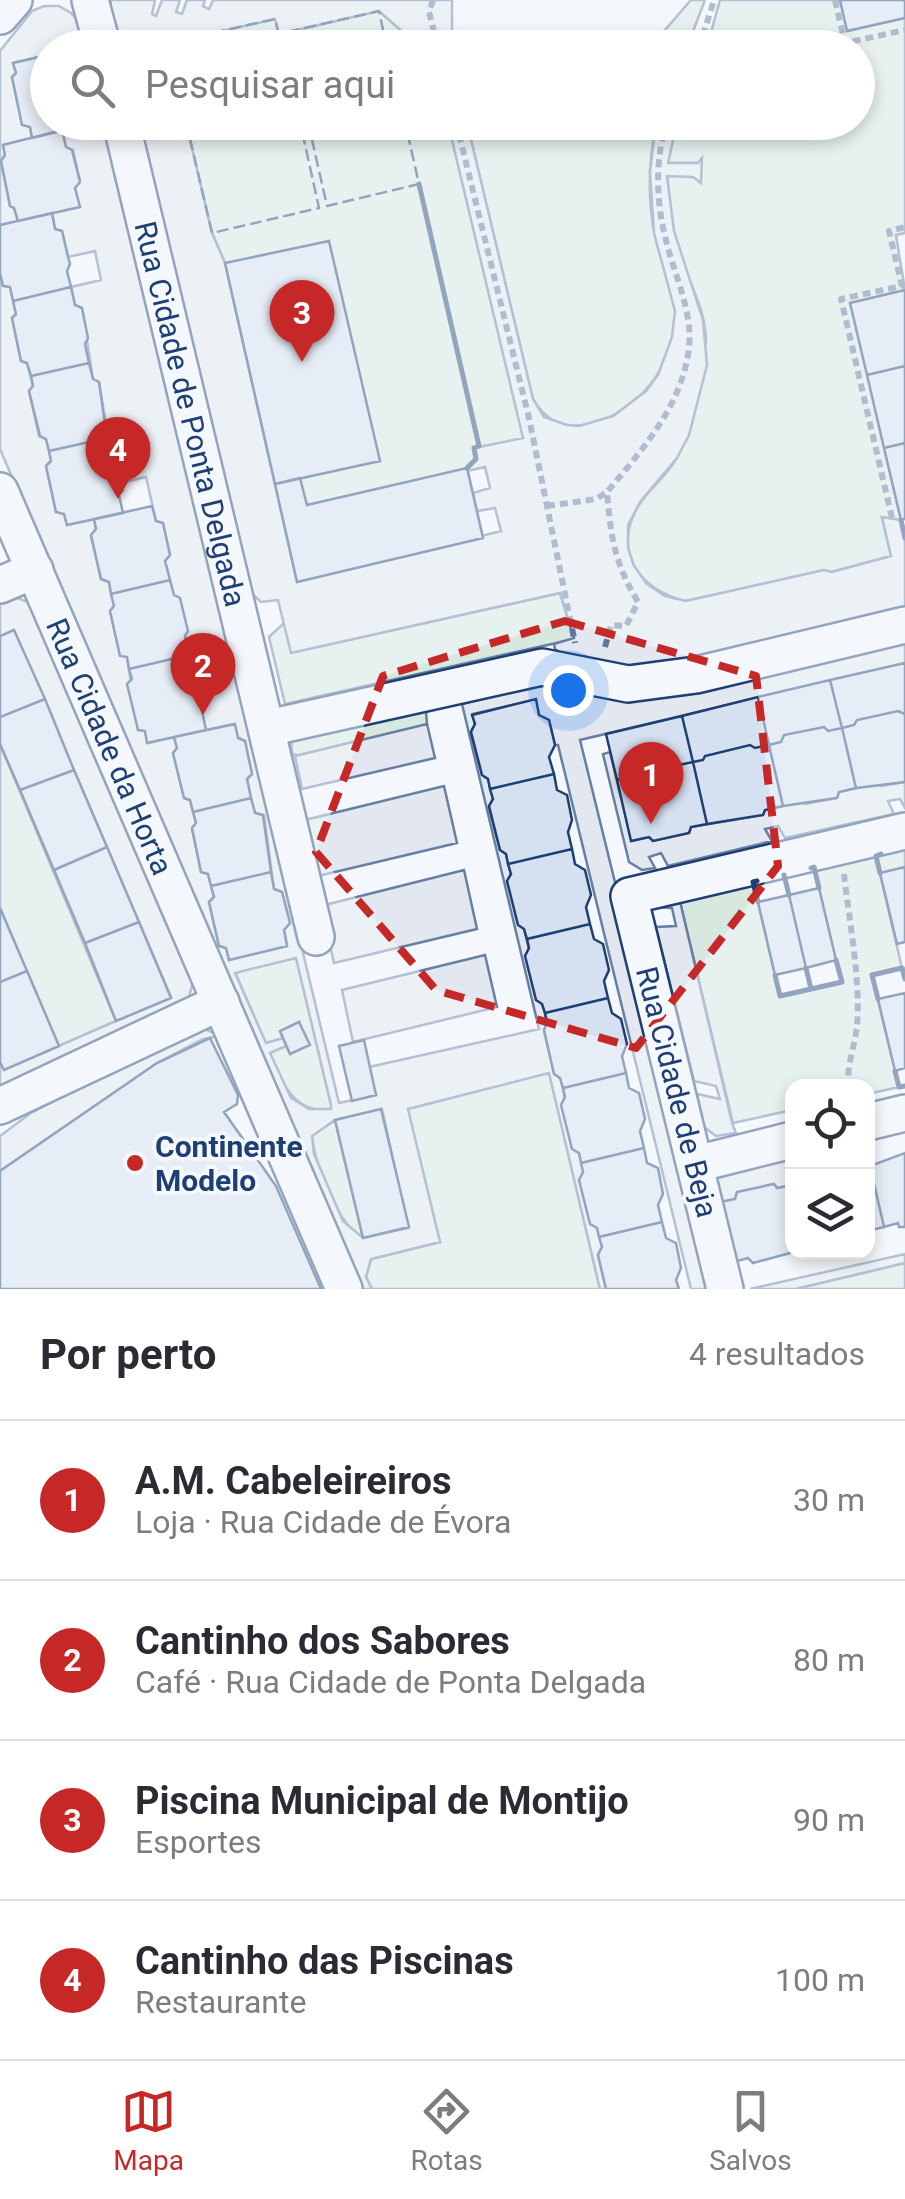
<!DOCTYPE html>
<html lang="pt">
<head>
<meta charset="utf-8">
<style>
	:root { --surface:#fff; --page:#f2f2f3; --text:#2b2b33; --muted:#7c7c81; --line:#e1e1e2; --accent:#c62828 }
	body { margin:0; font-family:Roboto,sans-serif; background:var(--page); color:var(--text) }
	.controls { position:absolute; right:30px; bottom:30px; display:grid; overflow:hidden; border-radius:20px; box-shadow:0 5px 15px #0003 }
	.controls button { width:90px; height:90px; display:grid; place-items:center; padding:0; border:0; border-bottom:2px solid var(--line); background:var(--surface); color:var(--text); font:50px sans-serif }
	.you { position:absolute; left:568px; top:690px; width:35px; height:35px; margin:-25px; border:8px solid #fff; border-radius:50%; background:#1a73e8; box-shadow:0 0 0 15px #1a73e833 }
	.badge { display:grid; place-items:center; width:65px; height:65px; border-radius:50%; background:var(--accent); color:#fff; font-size:32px; font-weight:700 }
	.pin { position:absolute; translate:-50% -82px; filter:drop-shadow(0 2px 5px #0008) }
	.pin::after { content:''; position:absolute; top:52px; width:35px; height:30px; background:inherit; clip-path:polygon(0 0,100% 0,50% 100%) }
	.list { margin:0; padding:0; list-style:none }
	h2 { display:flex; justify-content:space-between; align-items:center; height:130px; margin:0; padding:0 40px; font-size:42px }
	h2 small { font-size:32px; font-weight:400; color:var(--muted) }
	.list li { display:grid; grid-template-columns:65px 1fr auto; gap:30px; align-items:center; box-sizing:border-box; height:160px; padding:0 40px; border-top:2px solid var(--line) }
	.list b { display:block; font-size:38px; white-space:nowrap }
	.list p { margin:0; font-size:32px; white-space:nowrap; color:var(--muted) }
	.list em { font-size:32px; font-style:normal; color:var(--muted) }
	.icon { flex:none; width:55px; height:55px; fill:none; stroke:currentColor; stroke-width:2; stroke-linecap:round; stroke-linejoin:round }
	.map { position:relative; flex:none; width:905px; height:1289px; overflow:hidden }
	.search { position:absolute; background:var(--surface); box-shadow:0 5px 15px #0003; left:30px; right:30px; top:30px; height:110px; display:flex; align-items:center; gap:25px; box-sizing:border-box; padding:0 35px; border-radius:55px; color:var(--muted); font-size:38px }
	.sheet { height:770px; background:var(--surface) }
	nav { display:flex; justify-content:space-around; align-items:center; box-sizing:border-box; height:140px; border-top:2px solid var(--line); background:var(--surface); font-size:28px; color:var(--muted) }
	nav a { display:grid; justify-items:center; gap:5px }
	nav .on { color:var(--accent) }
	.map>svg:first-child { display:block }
</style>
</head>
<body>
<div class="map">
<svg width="905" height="1289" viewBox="0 0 905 1289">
	<rect width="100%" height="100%" fill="#f4f7fb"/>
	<path fill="#d7e8df" stroke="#687fa3" stroke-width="2.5" d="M691 0H705L687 47 643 48 665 30Z
		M720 0H840L848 31 905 18V233L896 235 905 290 851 303 901 520 882 518 891 556 831 572 824 570 686 601C639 591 611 550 639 505 649 488 669 475 677 457 683 444 707 351 706 338 705 310 690 284 681 258 671 232 670 203 667 175L693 177 702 159 698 163H668L677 123 858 122V48L707 47Z
		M379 11 420 47 169 48 168 43 275 19 280 34Z
		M186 123H448L524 438 476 459 467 468 483 538 297 582 225 263 212 233Z
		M467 123H656C649 159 647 199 655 236 660 261 673 285 675 310 679 363 635 418 583 425 559 428 544 418 533 399Z
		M560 593 574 639 285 704 269 637 284 623 292 652Z
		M426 711 427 724 424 727 300 756 292 754 291 737Z
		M0 744 116 1021 59 1046 0 908Z
		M905 848V867L880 874 902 968H905V979L902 968 872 976 899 1087 868 1094V1086H792V1110L733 1123 680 902 753 882 780 996 841 982 814 867Z
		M296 957 332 1109C293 1116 283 1082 269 1053L286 1046 290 1053 299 1022 280 1031 283 1038 266 1044 235 972Z
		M549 1072 600 1289H372L366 1277 371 1259 440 1242 407 1109Z
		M335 1120 363 1238C337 1225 315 1164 312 1136Z
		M905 1263V1289H795Z"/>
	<path fill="#e3e8f0" stroke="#687fa3" stroke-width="2.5" fill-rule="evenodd" d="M111 0H155L152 14 156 16 162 0H180L176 12 182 14 187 0H205L203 6 209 9 213 0H452V47H420L379 11 279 34 275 19 169 43V47H120L110 10Z
		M44 6H59L71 13 80 23 85 47 48 48 47 55 13 63 16 73 12 78 22 124 30 127 32 138 3 145 5 155 1 161 10 206 14 208 18 221 0 225V51L32 11Z
		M677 122 668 163H698L702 158 701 183 693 177 667 176 674 231 703 320 707 365 689 435 677 458 640 502 628 525V548L634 566 647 584 665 596 686 601 824 570 832 572 891 556 882 517 901 520 905 538V608L693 659 618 669 565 657 555 649 554 644 574 638 560 593 291 653 278 600 261 602 250 592 139 123H186L212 233 225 263 297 582 501 531 495 508 477 511 473 493 490 488 485 467 467 471V468L476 459 474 448 523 438 448 123H467L533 399 544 417 567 425 579 426 613 416 646 391 658 375 672 337 675 311 654 233 650 172 656 123Z
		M90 123H104L339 1103 376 1095 369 1067 539 1029 462 704 525 688 905 640V663L580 740 715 1289H691L558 745H555L549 720 539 715 535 700 473 714 475 724 471 732 482 775 488 779 493 799 489 807 500 850 506 854 511 874 507 882 524 929 547 1022 544 1031 554 1073 560 1078 563 1088 572 1149 579 1153 602 1247 598 1255 606 1289H600L549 1073 408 1109 440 1242 371 1259 366 1277 372 1289H360L0 449V273L3 286 10 287 16 314 12 318 21 361 27 363 33 386 29 391 39 436 46 439 49 451 51 461 46 466 56 512 64 514 67 525 94 519 96 529 91 536 101 579 109 582 114 606 110 611 120 655 127 657 138 730 145 731 148 743 174 737 177 748 173 753 184 798 190 800 196 823 192 829 201 872 208 874 214 897 209 902 219 946 226 948 229 960 287 946 284 930 290 923 282 892 274 889 264 815 255 813 251 798 247 779 252 774 245 741 238 738 234 724 206 730 202 711 208 703 201 673 192 669 165 561 170 555 163 524 156 521 146 477 121 483 115 456 111 453 99 382 93 379 82 309 75 305 71 287 101 280 95 251 68 257 62 231 55 229 52 213 79 206 75 188 80 181 73 150 66 147 62 130ZM296 958 331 1105V1109H309L291 1098 270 1053 286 1046 283 1038 266 1043 235 973ZM382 1109 408 1228 363 1238 343 1221 314 1154 312 1136 335 1120Z
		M15 597 33 604 194 979 188 1000 0 1092V1062L4 1070 171 997 74 770 0 636V600Z
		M427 724 435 758 302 789 295 756Z
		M610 752 632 841 649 837 653 841 689 833 691 827 763 815 765 810 800 802 805 804 837 798 839 792 876 784 881 786 905 782V808L900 799 888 801 894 814 785 838 778 826 765 829 772 841 668 866 661 853 649 857 655 868 642 870 629 862 603 754Z
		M444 786 457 843 314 877 301 821Z
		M464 870 477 929 334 963 321 906Z
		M679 897 732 1123 736 1133 716 1136 704 1127 697 1094 720 1099 716 1086 694 1081 656 927 676 926 672 908 652 907Z
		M485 955 497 1007 353 1042 342 990Z
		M205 1029 220 1036 203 1039 157 1063 0 1171V1136L31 1113 166 1043Z
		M792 1153V1185L777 1188 774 1184 737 1192 735 1199 721 1203 711 1198 716 1172Z
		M905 1254V1263L795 1289H750Z"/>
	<path fill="#d5e0f0" stroke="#1d3f73" stroke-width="2.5" d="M840 0H905V18L847 31Z
		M48 55V122L90 124 32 138 30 127 22 125 12 77 16 73 13 63Z
		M62 130 66 147 72 150 80 182 75 188 80 207 18 221 14 208 10 206 1 161 5 155 3 145Z
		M52 213 55 229 62 231 68 257 70 264 67 271 71 287 13 301 10 287 3 286 0 273V225Z
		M329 241 380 461 275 484 225 263Z
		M71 287 75 305 82 308 88 338 85 344 89 363 31 376 27 363 21 361 12 318 16 314 13 301Z
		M905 290V366L867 375 850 303Z
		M89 363 93 379 99 382 107 438 49 451 46 439 40 436 29 391 33 386 31 376Z
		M905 366V443L884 448 867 375Z
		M107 438 121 483 123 490 119 495 123 513 67 525 64 514 56 512 46 466 51 461 49 451Z
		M905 443V519L901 520 884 448Z
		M467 468 483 538 297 582 275 484 300 478 307 505Z
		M152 506 156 521 163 523 170 555 165 561 170 580 111 594 109 582 101 579 91 535 96 529 94 519Z
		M170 580 174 595 180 598 188 631 185 636 189 655 129 669 127 657 120 656 110 611 114 606 111 594Z
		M14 630 45 699 0 717V636Z
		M189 655 192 669 201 673 208 703 202 711 206 730 147 743 145 731 138 730 127 684 132 679 129 669Z
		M905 663V714L898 711 857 720 854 725 842 728 830 680Z
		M830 680 842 728 828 731 824 727 784 735 781 742 769 745 758 697Z
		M758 697 769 745 755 748 750 745 705 756 703 760 693 762 682 716Z
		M45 699 74 770 20 790 0 744V717Z
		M536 699 539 715 549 720 555 745 549 757 554 774 490 789 488 779 482 775 471 732 475 724 472 715Z
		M898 711 905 714V782L856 788 842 728 854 725 857 720Z
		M682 716 693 762 679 765 675 762 631 772 628 777 617 780 606 734Z
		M235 724 238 738 245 741 252 774 247 779 251 798 193 812 190 800 184 798 173 753 177 748 174 737Z
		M824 727 828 731 842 728 856 788 839 792 837 798 783 806 769 745 781 742 784 735Z
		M750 745 755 748 769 745 783 806 765 810 763 815 707 824 693 762 703 760 705 756Z
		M675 762 679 765 693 762 707 824 691 827 689 833 653 841 649 837 631 841 617 780 628 777 631 772Z
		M74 770 107 847 54 870 20 790Z
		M554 774 557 790 567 795 572 820 568 832 572 849 508 864 506 854 500 850 489 806 493 799 490 789Z
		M251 798 255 813 263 815 271 872 211 886 208 874 201 872 192 828 196 823 193 812Z
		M107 847 139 922 85 943 54 870Z
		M572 849 575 864 585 870 591 895 586 907 590 924 527 939 524 929 518 925 507 881 511 874 508 864Z
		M905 867V942L897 944 880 873Z
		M271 872 274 889 282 892 290 923 284 930 287 946 229 960 226 948 219 946 209 902 214 897 211 886Z
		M819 888 836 960 806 968 789 895Z
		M789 895 806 968 775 975 758 902Z
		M0 908 27 971 0 982Z
		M139 922 171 998 116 1021 85 943Z
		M590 924 594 939 603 944 609 970 604 981 608 998 545 1013 542 1004 536 1000 525 956 529 948 527 939Z
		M27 971 59 1046 4 1070 0 1062V982Z
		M905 993V1068L895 1071 878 999Z
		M608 998 612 1013 621 1019 627 1044 622 1056 626 1073 563 1088 560 1078 554 1074 544 1030 547 1022 545 1013Z
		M299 1022 310 1045 290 1054 280 1031Z
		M210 1038 238 1095 237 1104 224 1112 276 1186 321 1289H0V1171L157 1063Z
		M364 1040 376 1095 352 1101 339 1046Z
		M626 1073 629 1088 639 1093 645 1119 640 1131 644 1148 581 1163 579 1153 572 1149 561 1105 565 1097 563 1088Z
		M381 1109 409 1227 363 1238 335 1120Z
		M644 1148 647 1163 658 1168 663 1194 658 1205 662 1222 599 1237 597 1228 590 1224 579 1180 583 1172 581 1163Z
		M905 1153V1227H899L898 1223 884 1227 870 1166Z
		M870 1166 884 1227 871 1230 868 1235Z
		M774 1184 777 1188 792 1185 794 1252 753 1263 748 1258 734 1262 720 1202 735 1199 737 1192Z
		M662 1222 666 1238 676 1243 681 1268 676 1280 679 1289H606L598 1255 602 1247 599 1237Z"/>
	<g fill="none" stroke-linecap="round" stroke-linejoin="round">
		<defs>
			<g id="minor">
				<path d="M90 0 103 48"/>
				<path d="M0 16 14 0"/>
				<path id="s1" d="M121 122 316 937"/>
				<path id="s2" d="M0 491 344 1289"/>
				<path d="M0 585 35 570"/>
				<path d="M268 728 542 667 628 684 696 675 905 625"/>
				<path d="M0 1106 221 1002"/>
				<path d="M868 1122 905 1113"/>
				<path d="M696 1164 792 1140"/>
				<path d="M725 1289 629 896 905 831"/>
			</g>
		</defs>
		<use href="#minor" stroke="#1d3f73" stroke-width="40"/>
		<path stroke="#5e769c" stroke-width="6" stroke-dasharray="8 5" stroke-linecap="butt" d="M433 0 429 12 438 48
			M835 0 845 43 905 30
			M699 48 714 0
			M456 122 529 418 575 643
			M547 506 596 499 607 492
			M892 518 841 299 902 286 889 231 905 227
			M605 647 611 625 626 626 638 602C614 562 611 537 607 492 642 450 682 406 689 348 693 309 673 273 665 236 656 201 655 157 667 122
			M844 874C849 920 861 981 857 1025 856 1042 844 1074 850 1086"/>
		<use href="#minor" stroke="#f4f7fb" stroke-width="35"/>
		<path stroke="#1d3f73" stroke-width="2.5" stroke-dasharray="12 5" stroke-linecap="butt" d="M169 48 168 43 275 19 282 48
			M290 48 287 32 379 11 387 48
			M186 122 212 233 319 208 300 122
			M308 122 327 206 419 184 405 122"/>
		<path stroke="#1d3f73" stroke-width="5" d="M419 184 479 446 474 448 476 459 467 468
			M901 520 905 538
			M811 868 814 867 819 888
			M880 873 876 856 881 854
			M784 875 789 895
			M757 881 753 882 758 902
			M806 968 811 989
			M775 975 780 996 842 982 836 960
			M878 999 872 975 902 968 905 979
			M895 1071 899 1087 905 1086"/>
	</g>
	<path d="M0 0H905V1289H0ZM565 621 756 676 778 866 636 1048 436 990 316 852 383 676Z" fill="#f4f7fb" fill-opacity=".55" fill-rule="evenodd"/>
	<path fill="none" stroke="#c62828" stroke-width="8" stroke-dasharray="20 12" stroke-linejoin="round" d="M565 621 756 676 778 866 636 1048 436 990 316 852 383 676Z"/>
	<circle fill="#c62828" stroke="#f4f7fb" stroke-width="4" cx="135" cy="1163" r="10"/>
	<g text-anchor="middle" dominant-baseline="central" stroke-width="8" stroke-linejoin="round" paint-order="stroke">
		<g font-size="30" fill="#1d3f73" stroke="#f4f7fb">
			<text stroke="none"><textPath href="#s1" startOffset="300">Rua Cidade de Ponta Delgada</textPath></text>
			<text stroke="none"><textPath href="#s2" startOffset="278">Rua Cidade da Horta</textPath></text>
			<text transform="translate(677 1092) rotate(76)">Rua Cidade de Beja</text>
		</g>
		<g font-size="30" font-weight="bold" fill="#1d3f73" stroke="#f4f7fb" text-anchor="start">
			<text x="155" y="1146">Continente<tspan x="155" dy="34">Modelo</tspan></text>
		</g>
	</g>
</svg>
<div class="controls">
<button><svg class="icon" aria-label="locate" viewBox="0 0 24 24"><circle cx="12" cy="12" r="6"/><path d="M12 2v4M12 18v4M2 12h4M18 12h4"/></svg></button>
<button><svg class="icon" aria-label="layers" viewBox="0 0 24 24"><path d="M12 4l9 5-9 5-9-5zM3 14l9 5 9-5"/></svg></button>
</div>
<div class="you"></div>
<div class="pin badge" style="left:651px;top:824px">1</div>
<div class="pin badge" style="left:203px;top:715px">2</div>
<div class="pin badge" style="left:302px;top:362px">3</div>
<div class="pin badge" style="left:118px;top:499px">4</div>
<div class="search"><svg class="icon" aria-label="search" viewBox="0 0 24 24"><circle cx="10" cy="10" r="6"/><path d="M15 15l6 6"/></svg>Pesquisar aqui</div>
</div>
<section class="sheet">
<h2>Por perto<small>4 resultados</small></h2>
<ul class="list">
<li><span class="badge">1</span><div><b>A.M. Cabeleireiros</b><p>Loja · Rua Cidade de Évora</p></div><em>30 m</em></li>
<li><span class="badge">2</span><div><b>Cantinho dos Sabores</b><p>Café · Rua Cidade de Ponta Delgada</p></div><em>80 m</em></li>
<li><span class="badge">3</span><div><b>Piscina Municipal de Montijo</b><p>Esportes</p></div><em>90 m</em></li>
<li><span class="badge">4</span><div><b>Cantinho das Piscinas</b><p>Restaurante</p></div><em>100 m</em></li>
</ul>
</section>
<nav>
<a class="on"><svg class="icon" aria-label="map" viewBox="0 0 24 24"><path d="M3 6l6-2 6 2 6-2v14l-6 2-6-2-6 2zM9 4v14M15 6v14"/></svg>Mapa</a>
<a><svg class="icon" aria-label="directions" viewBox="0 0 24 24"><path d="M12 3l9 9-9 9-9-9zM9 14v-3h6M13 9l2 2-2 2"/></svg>Rotas</a>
<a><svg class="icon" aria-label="saved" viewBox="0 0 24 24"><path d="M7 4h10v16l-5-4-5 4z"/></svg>Salvos</a>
</nav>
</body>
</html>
